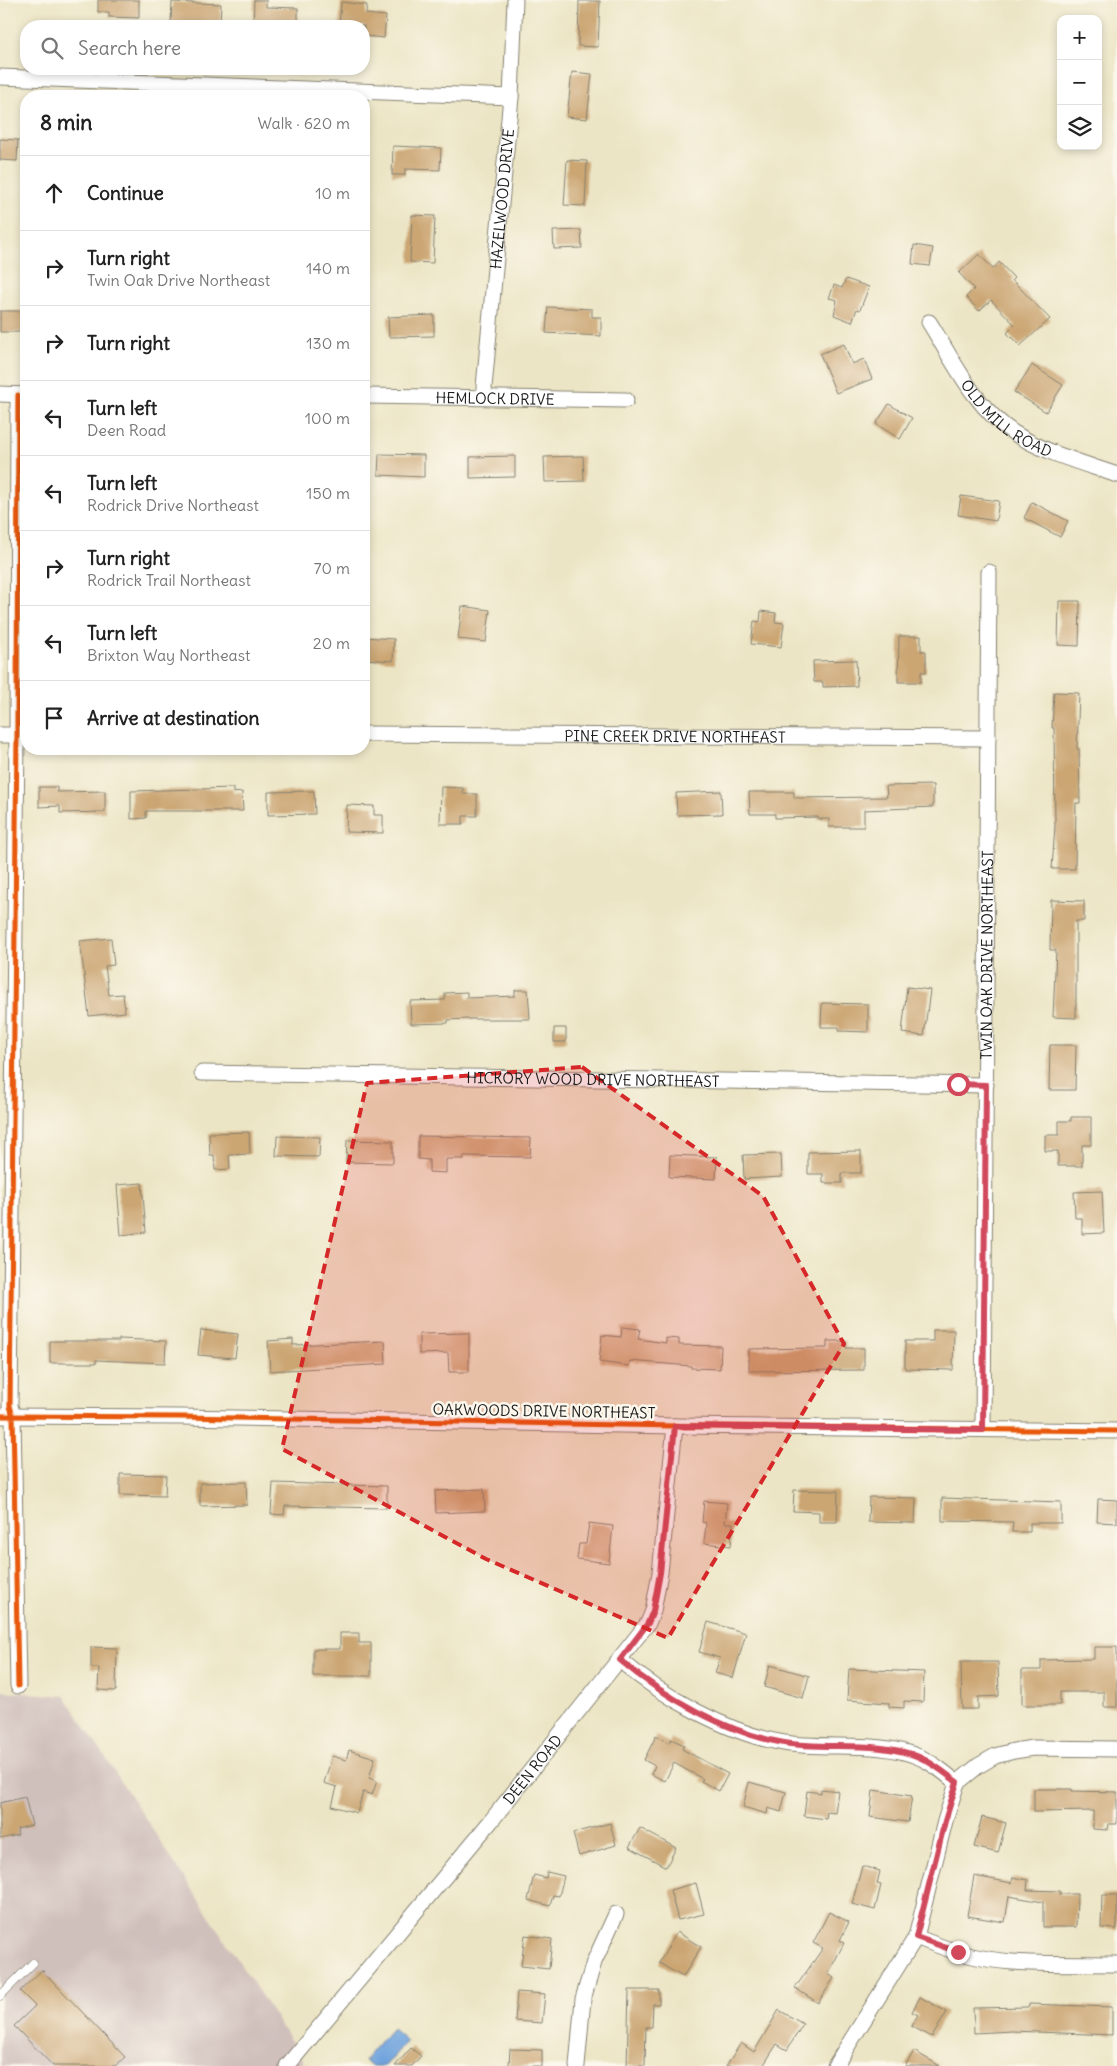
<!DOCTYPE html>
<html lang="en">
<head>
<meta charset="utf-8">
<style>
	:root { --surface:#fff; --page:#f6f6f6; --text:#222; --muted:#767676; --line:#e0e0e0 }
	body { margin:0; font-family:Delius,sans-serif; background:var(--page); color:var(--text) }
	.controls { position:absolute; right:15px; top:15px; display:grid; overflow:hidden; border-radius:10px; box-shadow:0 2px 8px #0003 }
	.controls button { width:45px; height:45px; display:grid; place-items:center; padding:0; border:0; border-bottom:1px solid var(--line); background:var(--surface); color:var(--text); font:25px sans-serif }
	.stop { position:absolute; width:15px; height:15px; margin:-11px; border:4px solid #d1495b; border-radius:50%; background:#fff }
	.stop.end { background:#d1495b; border-color:#fff; box-shadow:0 1px 5px #0008 }
	.list { margin:0; padding:0; list-style:none }
	h2 { display:flex; justify-content:space-between; align-items:center; height:65px; margin:0; padding:0 20px; font-size:21px }
	h2 small { font-size:16px; font-weight:400; color:var(--muted) }
	.list li { display:grid; grid-template-columns:32px 1fr auto; gap:15px; align-items:center; box-sizing:border-box; height:75px; padding:0 20px; border-top:1px solid var(--line) }
	.list b { display:block; font-size:19px; white-space:nowrap }
	.list p { margin:0; font-size:16px; white-space:nowrap; color:var(--muted) }
	.list em { font-size:16px; font-style:normal; color:var(--muted) }
	.icon { flex:none; width:28px; height:28px; fill:none; stroke:currentColor; stroke-width:2; stroke-linecap:round; stroke-linejoin:round }
	.map { position:relative; flex:none; width:1117px; height:2066px; overflow:hidden }
	.search { position:absolute; background:var(--surface); box-shadow:0 2px 8px #0003; left:20px; top:20px; width:350px; height:55px; display:flex; align-items:center; gap:12px; box-sizing:border-box; padding:0 18px; border-radius:20px; color:var(--muted); font-size:19px }
	.panel { position:absolute; background:var(--surface); box-shadow:0 2px 8px #0003; left:20px; top:90px; width:350px; height:665px; border-radius:20px }
	.map>svg:first-child { display:block }
</style>
</head>
<body>
<div class="map">
<svg width="1117" height="2066" viewBox="0 0 1117 2066">
	<rect width="100%" height="100%" fill="#fbf7ec"/>
	<filter id="ink" filterUnits="userSpaceOnUse"><feTurbulence type="fractalNoise" baseFrequency=".02" numOctaves="2"/><feDisplacementMap in="SourceGraphic" scale="10" xChannelSelector="R" yChannelSelector="G"/><feConvolveMatrix kernelMatrix="1 2 1 2 8 2 1 2 1" color-interpolation-filters="sRGB"/></filter>
	<filter id="wash" filterUnits="userSpaceOnUse"><feTurbulence type="fractalNoise" baseFrequency=".0096" numOctaves="4" result="noise"/><feDisplacementMap in="SourceGraphic" scale="20" xChannelSelector="R" yChannelSelector="G"/><feGaussianBlur stdDeviation="1.12" result="paint"/><feColorMatrix in="noise" values="0 0 0 0 0 0 0 0 0 0 0 0 0 0 0 0 0 1.4 0 .05"/><feComposite in="paint" operator="in"/></filter>
	<g filter="url(#wash)">
		<rect width="100%" height="100%" fill="#ece5c5"/>
		<path fill="#d0c0bc" d="M0 1691 65 1696 304 2061 298 2066H0Z"/>
		<path fill="#71a4dd" stroke="#46607c" d="M392 2028 407 2041 385 2066H372L364 2060Z"/>
		<g id="blocks">
			<path fill="#cba572" d="M98 0H139V18L109 17V12H98Z
				M254 0H266V7L298 8V26H253Z
				M579 1H600L598 47 578 46Z
				M172 2 221 4 220 24 171 23Z
				M341 2 367 5 366 14 386 16 384 38 364 36V26H339Z
				M572 72 592 74 587 119 567 117Z
				M0 139 18 140 17 161 0 160Z
				M393 146 441 148 440 170 405 169V175H392Z
				M567 160 587 161 585 206 564 205Z
				M412 215 435 216 433 263 410 262Z
				M581 230 582 248 554 249 553 231Z
				M914 245 933 248 930 266 912 264Z
				M979 254 993 269 999 262 1014 278 1012 280 1050 319 1020 346 1007 333 1015 325 991 300 979 311 966 297 974 289 959 273Z
				M846 279 869 287 860 310 857 309 852 322 834 315 837 300 829 298 834 285 842 288Z
				M548 307 592 309V317H601V336L546 333Z
				M0 311H24V332H0Z
				M434 315V336L389 337 388 317Z
				M844 344 852 364 864 359 872 379 836 393 820 354Z
				M1032 365 1063 385 1046 412 1014 392Z
				M889 404 912 418 900 439 876 424Z
				M379 454 424 455V477L378 475Z
				M515 456V477L470 478V457Z
				M583 456 584 481 545 482 544 457Z
				M961 496 999 501 996 521 958 515Z
				M1032 502 1068 521 1060 537 1024 518Z
				M1059 601H1080L1079 646 1058 645Z
				M462 606 490 610 486 642 458 639Z
				M761 611 776 613 775 622 784 623 781 647 751 644 754 621 760 622Z
				M899 636H921V651H926V672H921V682H898Z
				M364 637 394 639 393 661 364 659Z
				M856 660 857 686 823 687V682H814L813 661Z
				M1054 692 1079 693 1077 749H1079L1080 803H1076L1075 869H1052L1055 826 1054 728H1052Z
				M933 785V807L864 810V827H829V819H818V817L775 818V814H750L749 792H794V798L887 797 886 786Z
				M39 787H57V792L105 791V812L60 813V806L39 807Z
				M441 787 463 788V794H477V816H463V824H440Z
				M233 788V793L242 792 243 811H146V818L131 819V791Z
				M314 791 315 814 268 815V792Z
				M721 791 722 814 677 815 676 793Z
				M347 805 374 806V815H383V833L346 832Z
				M1051 900 1084 901V921H1076V1018L1053 1017 1056 950H1050Z
				M111 938 114 965 105 966 109 995 123 994 125 1012 89 1016 80 941Z
				M907 987 930 990 924 1036 902 1033Z
				M515 990H528L530 1019H468L448 1020V1023L411 1024 410 1001 445 1000V993L467 992V998L515 996Z
				M822 1003 868 1004V1032L839 1031V1027H821Z
				M554 1028H566V1042H554Z
				M1050 1045H1076L1075 1090H1049Z
				M1071 1117H1091V1145H1082V1166H1058V1151H1045V1135H1059V1121H1071Z
				M249 1132 250 1154 229 1155 230 1169 215 1170 214 1155H210L209 1133Z
				M277 1136 320 1137 319 1157 276 1156Z
				M418 1136 531 1138 530 1157 464 1156V1159H446V1173L429 1172V1160L418 1159Z
				M347 1140 393 1141V1163L346 1162Z
				M861 1151V1173H842V1183H823V1174H808V1152Z
				M781 1154 782 1177 744 1179 743 1155Z
				M670 1155 717 1157 716 1179 669 1177Z
				M142 1183 146 1232 121 1235 117 1185Z
				M1102 1191 1104 1233 1082 1234V1218H1075L1074 1192Z
				M622 1327 640 1329 638 1339 666 1343V1338L679 1339V1345L721 1346 720 1369 691 1368V1366L630 1361 629 1366 599 1362 602 1335 621 1337Z
				M201 1330 238 1334 235 1358 198 1355Z
				M933 1330H954L953 1370 905 1369V1341H933Z
				M469 1333V1372H449L448 1353 419 1354V1334Z
				M119 1339 166 1341 165 1363 96 1360V1363H50V1341H119Z
				M293 1339V1345L385 1341 386 1364 270 1371 268 1341Z
				M827 1341H846V1348H864V1370L749 1371V1349L827 1348Z
				M120 1474 166 1475 165 1496 120 1495Z
				M246 1482 247 1505 200 1506V1483Z
				M273 1483 387 1486V1508L285 1506 284 1515 271 1514Z
				M484 1489 485 1511 436 1513 435 1491Z
				M794 1490 838 1491 837 1522H819V1512L793 1511Z
				M869 1497 916 1498 915 1523 868 1522Z
				M942 1498 1061 1502V1523H1030V1532H1012L1013 1522 942 1521Z
				M1098 1499 1117 1500V1523L1097 1522Z
				M704 1501 727 1503 725 1523H733L731 1546 704 1543 706 1523 702 1522Z
				M589 1523 613 1526 609 1563 577 1559 579 1544H586Z
				M708 1622 746 1633 733 1678 715 1673 720 1658 699 1652Z
				M340 1633H359V1643H371V1676H313V1649H340Z
				M91 1647 117 1648 116 1691 98 1690 99 1668H91Z
				M1094 1647H1117V1707H1104V1692H1060V1705H1022V1670H1041V1660L1094 1659Z
				M961 1662H998L999 1696 978 1697V1709H962Z
				M770 1665 809 1676 803 1698 764 1687Z
				M849 1669 924 1672 923 1702 904 1701V1708L889 1707V1703L847 1700Z
				M656 1736 669 1743 671 1739 684 1745 682 1749 728 1774 719 1791 701 1781 703 1779 674 1763 665 1781 651 1774 655 1766 644 1760Z
				M349 1750 375 1758 369 1778 377 1781 372 1795 363 1792 357 1813 332 1806 337 1787 324 1783 332 1756 346 1760Z
				M749 1782 786 1792 781 1812 768 1808 767 1814 743 1807Z
				M821 1789 838 1791 835 1813 827 1812 826 1819 804 1816 807 1791 821 1793Z
				M1034 1789H1072V1791L1117 1792V1824H1108L1107 1830 1093 1829V1811L1034 1812Z
				M873 1790 912 1796 908 1822 870 1817Z
				M25 1797 32 1825 17 1829 18 1835 0 1839V1803Z
				M982 1817 1006 1823 998 1853 974 1847Z
				M610 1823 616 1845 579 1856 573 1833Z
				M640 1828 676 1848 666 1867 629 1847Z
				M862 1866 880 1871 877 1884 881 1885 875 1910 852 1904Z
				M547 1872 564 1876 559 1896 553 1895 550 1906 528 1900 534 1875 546 1878Z
				M974 1876 1012 1883 1013 1877 1028 1880 1027 1890 1060 1891V1894H1077L1076 1927H1043V1902L1009 1896 1005 1922 967 1916Z
				M696 1883 704 1914 678 1920 670 1890Z
				M1102 1895H1117V1929L1101 1928Z
				M829 1912 849 1922 840 1940 844 1943 828 1974 834 1978 818 2003 795 1988 823 1948 813 1943Z
				M677 1932 701 1947 683 1977 659 1963Z
				M525 1935 552 1939 549 1969 521 1966Z
				M42 1970 125 2057 115 2066H53L14 2026 35 2006 20 1991Z
				M629 1990H659V2004H653L652 2027H646L645 2066H627Z
				M517 1992 545 1994 542 2023 515 2021Z
				M920 1997 947 2012 932 2037 911 2026 918 2015 912 2012Z
				M1029 2004 1112 2007V2035L1012 2031 974 2033 973 2008 1029 2007Z
				M779 2010 803 2024 787 2050 777 2044 763 2066H726L741 2043 754 2052Z
				M411 2048 421 2056 412 2066H395Z
				M510 2049 542 2050V2066H509Z
				M914 2051 940 2066H905Z"/>
		</g>
	</g>
	<g filter="url(#ink)">
		<use href="#blocks" fill-opacity="0" stroke="#848070" stroke-width="1"/>
		<g fill="none" stroke-linecap="round" stroke-linejoin="round">
			<defs>
				<path id="lane" d="M0 1996 33 1963"/>
				<g id="street">
					<path d="M0 77 511 97"/>
					<path id="s1" d="M929 322C953 360 975 408 1014 433 1045 453 1083 463 1117 475"/>
					<path d="M0 394 26 395"/>
					<path d="M18 395 17 735 10 1406 13 1416 18 1686"/>
					<path id="s2" d="M364 396 626 400"/>
					<path id="s3" d="M485 397 484 387 511 97 515 0"/>
					<path id="s4" d="M364 734 988 738"/>
					<path d="M0 735H26"/>
					<path id="s5" d="M202 1073 986 1085"/>
					<path d="M0 1416 181 1417 675 1426 1117 1431"/>
					<path id="s6" d="M983 1429 989 572"/>
					<path d="M620 1660C661 1696 729 1734 784 1743 826 1750 880 1740 919 1757 933 1763 945 1773 957 1783"/>
					<path d="M916 1937C938 1946 960 1954 982 1958 1022 1966 1076 1963 1117 1964"/>
					<path id="s7" d="M287 2066 491 1821 648 1623 653 1611 660 1573 675 1426"/>
					<path d="M577 2066 583 1999 594 1962 616 1914"/>
					<path d="M835 2066 916 1937 945 1821 957 1783 978 1766 995 1756 1014 1751 1033 1748 1117 1749"/>
				</g>
			</defs>
			<use href="#lane" stroke="#848070" stroke-width="9"/>
			<use href="#street" stroke="#848070" stroke-width="17"/>
			<use href="#lane" stroke="#fff" stroke-width="8"/>
			<use href="#street" stroke="#fff" stroke-width="15"/>
			<defs>
				<path id="cycleway" d="M18 395 17 735 10 1406 13 1416 18 1686
					M0 1416 181 1417 675 1426 1117 1431"/>
			</defs>
			<use href="#cycleway" stroke="#fbf7ec" stroke-width="8"/>
			<use href="#cycleway" stroke="#e8590c" stroke-width="5"/>
		</g>
	</g>
	<g fill="none" stroke-linecap="round" stroke-linejoin="round" filter="url(#ink)">
		<path stroke="#d1495b" stroke-width="6" d="M958 1952 916 1937 945 1821 957 1782C945 1773 933 1763 919 1757 880 1740 826 1750 784 1743 729 1734 662 1696 620 1660L648 1623 653 1611 660 1573 675 1426 983 1430 986 1085 958 1084"/>
	</g>
	<path fill="#d62828" fill-opacity="0.2" stroke="#d62828" stroke-width="4" stroke-dasharray="10 6" stroke-linejoin="round" d="M582 1067 763 1196 844 1344 668 1638 486 1559 282 1449 367 1083Z"/>
	<g text-anchor="middle" dominant-baseline="central" stroke-width="5" stroke-linejoin="round" paint-order="stroke">
		<g font-size="15" fill="#1c1c1c" stroke="#fbf7ec">
			<text stroke="none"><textPath href="#s3" startOffset="199">HAZELWOOD DRIVE</textPath></text>
			<text stroke="none"><textPath href="#s2" startOffset="131">HEMLOCK DRIVE</textPath></text>
			<text stroke="none"><textPath href="#s1" startOffset="126">OLD MILL ROAD</textPath></text>
			<text stroke="none"><textPath href="#s4" startOffset="311">PINE CREEK DRIVE NORTHEAST</textPath></text>
			<text stroke="none"><textPath href="#s6" startOffset="474">TWIN OAK DRIVE NORTHEAST</textPath></text>
			<text stroke="none"><textPath href="#s5" startOffset="391">HICKORY WOOD DRIVE NORTHEAST</textPath></text>
			<text transform="translate(544 1411) rotate(1)">OAKWOODS DRIVE NORTHEAST</text>
			<text stroke="none"><textPath href="#s7" startOffset="385">DEEN ROAD</textPath></text>
		</g>
	</g>
</svg>
<div class="controls">
<button>+</button>
<button>−</button>
<button><svg class="icon" aria-label="layers" viewBox="0 0 24 24"><path d="M12 4l9 5-9 5-9-5zM3 14l9 5 9-5"/></svg></button>
</div>
<div class="stop" style="left:958px;top:1084px"></div>
<div class="stop end" style="left:958px;top:1952px"></div>
<div class="search"><svg class="icon" aria-label="search" viewBox="0 0 24 24"><circle cx="10" cy="10" r="6"/><path d="M15 15l6 6"/></svg>Search here</div>
<section class="panel">
<h2>8 min<small>Walk · 620 m</small></h2>
<ul class="list">
<li><svg class="icon" aria-label="ahead" viewBox="0 0 24 24"><path d="M12 20V5M6 11l6-6 6 6"/></svg><div><b>Continue</b></div><em>10 m</em></li>
<li><svg class="icon" aria-label="right" viewBox="0 0 24 24"><path d="M7 20v-9h11M14 6l5 5-5 5"/></svg><div><b>Turn right</b><p>Twin Oak Drive Northeast</p></div><em>140 m</em></li>
<li><svg class="icon" aria-label="right" viewBox="0 0 24 24"><path d="M7 20v-9h11M14 6l5 5-5 5"/></svg><div><b>Turn right</b></div><em>130 m</em></li>
<li><svg class="icon" aria-label="left" viewBox="0 0 24 24"><path d="M17 20v-9H6M10 6l-5 5 5 5"/></svg><div><b>Turn left</b><p>Deen Road</p></div><em>100 m</em></li>
<li><svg class="icon" aria-label="left" viewBox="0 0 24 24"><path d="M17 20v-9H6M10 6l-5 5 5 5"/></svg><div><b>Turn left</b><p>Rodrick Drive Northeast</p></div><em>150 m</em></li>
<li><svg class="icon" aria-label="right" viewBox="0 0 24 24"><path d="M7 20v-9h11M14 6l5 5-5 5"/></svg><div><b>Turn right</b><p>Rodrick Trail Northeast</p></div><em>70 m</em></li>
<li><svg class="icon" aria-label="left" viewBox="0 0 24 24"><path d="M17 20v-9H6M10 6l-5 5 5 5"/></svg><div><b>Turn left</b><p>Brixton Way Northeast</p></div><em>20 m</em></li>
<li><svg class="icon" aria-label="arrive" viewBox="0 0 24 24"><path d="M6 21V4h12l-3 4 3 4H6"/></svg><div><b>Arrive at destination</b></div></li>
</ul>
</section>
</div>
</body>
</html>
